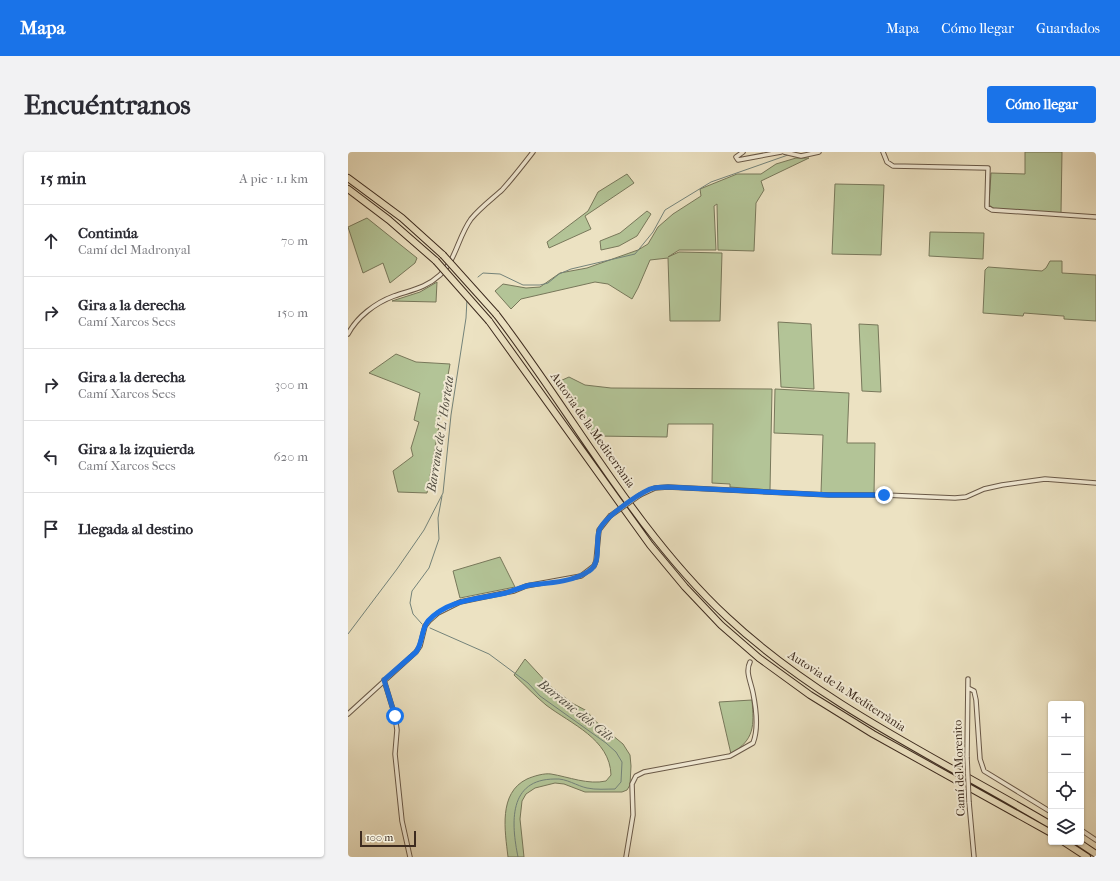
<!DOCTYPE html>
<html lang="es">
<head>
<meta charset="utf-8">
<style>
	:root { --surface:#fff; --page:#f2f2f3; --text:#2b2b33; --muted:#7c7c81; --line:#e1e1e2; --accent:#1a73e8 }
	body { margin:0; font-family:"IM FELL French Canon",serif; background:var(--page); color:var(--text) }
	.controls { position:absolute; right:12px; bottom:12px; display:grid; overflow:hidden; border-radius:4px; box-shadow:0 1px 3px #0004 }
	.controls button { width:36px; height:36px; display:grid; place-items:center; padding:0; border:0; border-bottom:1px solid var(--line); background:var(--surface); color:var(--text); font:20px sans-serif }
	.scale { position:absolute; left:12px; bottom:10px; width:56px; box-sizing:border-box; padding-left:4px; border:2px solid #3d2b1f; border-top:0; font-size:11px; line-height:14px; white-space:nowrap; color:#3d2b1f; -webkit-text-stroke:3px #f3ecd7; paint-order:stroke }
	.stop { position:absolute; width:12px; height:12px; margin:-9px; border:3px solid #1a73e8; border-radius:50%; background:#fff }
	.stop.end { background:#1a73e8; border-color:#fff; box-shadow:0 1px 4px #0008 }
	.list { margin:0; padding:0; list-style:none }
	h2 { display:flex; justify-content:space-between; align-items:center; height:52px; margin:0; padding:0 16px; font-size:17px }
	h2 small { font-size:13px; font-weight:400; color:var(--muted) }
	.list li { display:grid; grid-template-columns:26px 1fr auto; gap:12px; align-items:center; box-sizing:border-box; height:72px; padding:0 16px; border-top:1px solid var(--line) }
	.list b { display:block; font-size:15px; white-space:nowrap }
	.list p { margin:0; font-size:13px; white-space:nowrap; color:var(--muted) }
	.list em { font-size:13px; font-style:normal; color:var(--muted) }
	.icon { flex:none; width:22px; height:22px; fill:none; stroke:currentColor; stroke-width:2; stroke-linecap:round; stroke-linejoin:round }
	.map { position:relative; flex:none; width:748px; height:705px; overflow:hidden; border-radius:4px }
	header { display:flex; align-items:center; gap:24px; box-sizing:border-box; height:56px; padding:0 20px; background:var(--accent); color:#fff }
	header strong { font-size:19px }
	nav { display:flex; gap:22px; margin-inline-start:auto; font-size:14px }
	.intro { display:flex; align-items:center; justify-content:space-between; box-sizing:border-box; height:96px; padding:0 24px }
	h1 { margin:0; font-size:28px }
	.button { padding:10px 18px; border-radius:4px; background:var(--accent); color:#fff; font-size:14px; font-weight:700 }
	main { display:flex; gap:24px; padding:0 24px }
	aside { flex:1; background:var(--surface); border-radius:4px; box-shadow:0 1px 3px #0004 }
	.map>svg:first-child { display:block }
</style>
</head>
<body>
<header>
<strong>Mapa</strong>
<nav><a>Mapa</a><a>Cómo llegar</a><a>Guardados</a></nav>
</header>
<div class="intro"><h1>Encuéntranos</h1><a class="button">Cómo llegar</a></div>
<main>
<aside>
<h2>15 min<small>A pie · 1.1 km</small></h2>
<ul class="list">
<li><svg class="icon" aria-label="ahead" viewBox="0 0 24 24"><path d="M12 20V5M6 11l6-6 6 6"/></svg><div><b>Continúa</b><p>Camí del Madronyal</p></div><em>70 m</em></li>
<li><svg class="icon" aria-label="right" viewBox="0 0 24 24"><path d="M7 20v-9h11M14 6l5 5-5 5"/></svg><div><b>Gira a la derecha</b><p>Camí Xarcos Secs</p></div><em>150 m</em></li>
<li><svg class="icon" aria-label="right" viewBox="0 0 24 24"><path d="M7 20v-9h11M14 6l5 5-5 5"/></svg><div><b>Gira a la derecha</b><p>Camí Xarcos Secs</p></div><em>300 m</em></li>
<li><svg class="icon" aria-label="left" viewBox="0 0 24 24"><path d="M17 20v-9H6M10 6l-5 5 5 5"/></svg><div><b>Gira a la izquierda</b><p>Camí Xarcos Secs</p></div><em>620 m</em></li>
<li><svg class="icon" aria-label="arrive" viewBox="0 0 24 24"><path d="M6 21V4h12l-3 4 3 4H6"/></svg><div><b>Llegada al destino</b></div></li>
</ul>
</aside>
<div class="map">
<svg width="748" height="705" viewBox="0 0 748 705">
	<rect width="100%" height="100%" fill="#ece2c2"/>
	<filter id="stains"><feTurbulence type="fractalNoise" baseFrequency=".005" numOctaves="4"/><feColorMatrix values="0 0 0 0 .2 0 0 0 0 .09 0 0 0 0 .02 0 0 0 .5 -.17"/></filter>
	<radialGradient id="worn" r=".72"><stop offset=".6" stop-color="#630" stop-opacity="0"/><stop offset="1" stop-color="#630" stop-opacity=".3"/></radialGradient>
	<path fill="#b3c497" stroke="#78785b" d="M677 0H714L713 61 647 57 641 53 643 21 677 22Z
		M448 6H461L413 29 416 38 408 51 406 99 370 98 369 52 366 54 368 98H331L320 105 331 100 374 101 372 169H322L320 106 302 108 290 136 284 147 260 132 247 130 173 147 163 157 147 139 155 132 178 136 192 135 212 121 239 116 290 98 300 92 310 75 325 62 353 44 352 37 389 22H413L428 12Z
		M279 22 286 31 237 64 243 77 201 96 199 90 240 59 250 40Z
		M487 32 536 33 533 103 484 102Z
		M299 59 303 62 289 84 271 94 253 98 252 89 272 81Z
		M19 66 69 106 67 111 42 131 35 111 15 121 0 75Z
		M582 80 636 81 635 107 581 104Z
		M702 109H714V121L748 123V169L716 167V164H715L676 161 675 164 635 161 637 118 640 115 694 119 698 116Z
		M89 130 88 150 44 149 72 140Z
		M430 170 463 172 466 237 433 235Z
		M511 172 530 173 533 240 514 239Z
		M48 202 68 210 102 212 79 341 50 340 45 319 65 304 63 296 71 270 66 268 72 241 21 221Z
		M221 225 237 233 263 236 424 237 422 338 382 335V332L364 331 365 272H320L319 285 247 284 212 229Z
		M427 237 501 241 499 291H527L526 341H473L475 283 426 281Z
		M152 405 167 435 112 446 105 419Z
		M177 507 201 533 224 551 239 559 246 568 275 592 282 603 283 614 282 633 279 638 274 640H237L216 632 207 631 187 636 178 642 174 649 172 667 176 705H160C157 679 150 641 179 627 186 624 196 621 203 622 221 625 240 633 258 629L263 623C262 587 223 572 198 553 187 544 177 533 166 523Z
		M404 548C406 574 407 587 383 602L371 550Z"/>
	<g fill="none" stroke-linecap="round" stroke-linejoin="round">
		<path stroke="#74837a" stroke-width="1" d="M130 125 135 121 152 122 175 133H192L200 131 211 122 223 117 287 102 305 80 317 58 363 30 440 3
			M74 472 65 462 62 451 64 439 81 416 91 387 90 366 94 344
			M82 476 141 502 180 531 192 544 258 591 268 600 274 610 273 630 267 637C258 637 248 638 239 636 229 634 218 626 207 627 160 627 163 671 170 705
			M0 482 49 417 76 378 95 341 103 263 118 166 119 147"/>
		<defs>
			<path id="street" d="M395 0 388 5 390 8 433 0
				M436 0 453 4 471 0
				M535 0 539 10 545 14 640 16 639 52V55L644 58 748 65
				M0 182C9 165 27 151 46 144 63 138 78 136 92 123 108 108 110 85 123 67 132 56 144 47 154 38 165 26 175 13 185 0
				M292 343 307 336 320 335 481 343H536L607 346 618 345 636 337 654 333 697 327 748 331
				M36 528 47 564 49 578 47 602 54 669 62 705
				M620 536 626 539 628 548 632 607 636 619 703 660
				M0 562 68 500 72 494 77 474 81 469 90 461 112 450 166 439 178 434 233 424 246 414 248 409 251 378 262 364
				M619 605 620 527
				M621 650 626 705
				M733 678 748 688
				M278 705 285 663 284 632 288 624 296 620 382 604 405 591C411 576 408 556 405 541 403 530 397 520 402 510"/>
			<path id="highway" d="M0 26 54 66 95 103
				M0 37 41 68 88 109
				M148 162C225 262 286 378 379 465 473 553 594 608 703 673
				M141 169 302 393 337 435 373 473 411 506 462 543 525 582 703 681
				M716 690 739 705
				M730 690 748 702"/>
		</defs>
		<use href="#street" stroke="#695948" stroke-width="5.5"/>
		<use href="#highway" stroke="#3d2b1f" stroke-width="8"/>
		<use href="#street" stroke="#f3ecd7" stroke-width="3.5"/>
		<use href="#highway" stroke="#ece2c2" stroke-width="6"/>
		<defs>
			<path id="street-bridge" d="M262 364 292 343
				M619 605 621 650"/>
			<path id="highway-bridge" d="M95 103 148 162
				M88 109 141 169"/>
		</defs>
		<use href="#street-bridge" stroke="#695948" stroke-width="5.5" stroke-linecap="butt"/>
		<use href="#highway-bridge" stroke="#3d2b1f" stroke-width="8" stroke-linecap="butt"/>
		<use href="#street-bridge" stroke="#f3ecd7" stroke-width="3.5"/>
		<use href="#highway-bridge" stroke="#ece2c2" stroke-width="6"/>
	</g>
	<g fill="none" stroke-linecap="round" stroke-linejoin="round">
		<path stroke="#1a73e8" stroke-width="5" d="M47 564 36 528 68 500C75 490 73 478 80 469 99 448 128 447 153 442 163 440 173 435 182 433 201 431 225 430 241 419 254 411 247 391 251 379 255 366 289 343 302 337 308 335 314 335 320 335L482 343H536"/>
	</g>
	<g text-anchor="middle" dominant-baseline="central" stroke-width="4" stroke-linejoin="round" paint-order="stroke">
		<g font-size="12" fill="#3d2b1f" stroke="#f3ecd7">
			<text transform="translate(245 278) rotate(55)">Autovia de la Mediterrània</text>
			<text transform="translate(499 539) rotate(33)">Autovia de la Mediterrània</text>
			<text transform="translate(611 616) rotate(-92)">Camí del Morenito</text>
		</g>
		<g font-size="13" font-style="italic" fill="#545045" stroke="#f3ecd7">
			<text transform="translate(92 282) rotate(-81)">Barranc de L' Horteta</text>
			<text transform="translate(228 558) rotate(38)">Barranc dels Gils</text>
		</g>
	</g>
	<rect width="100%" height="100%" filter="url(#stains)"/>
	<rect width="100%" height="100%" fill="url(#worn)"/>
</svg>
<div class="controls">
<button>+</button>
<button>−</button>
<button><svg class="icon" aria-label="locate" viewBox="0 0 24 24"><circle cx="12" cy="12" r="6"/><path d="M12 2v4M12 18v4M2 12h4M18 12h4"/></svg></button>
<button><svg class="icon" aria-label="layers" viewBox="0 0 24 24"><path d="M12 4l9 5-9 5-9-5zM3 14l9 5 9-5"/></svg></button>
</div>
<div class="scale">100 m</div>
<div class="stop" style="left:47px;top:564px"></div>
<div class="stop end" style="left:536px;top:343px"></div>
</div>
</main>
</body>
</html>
